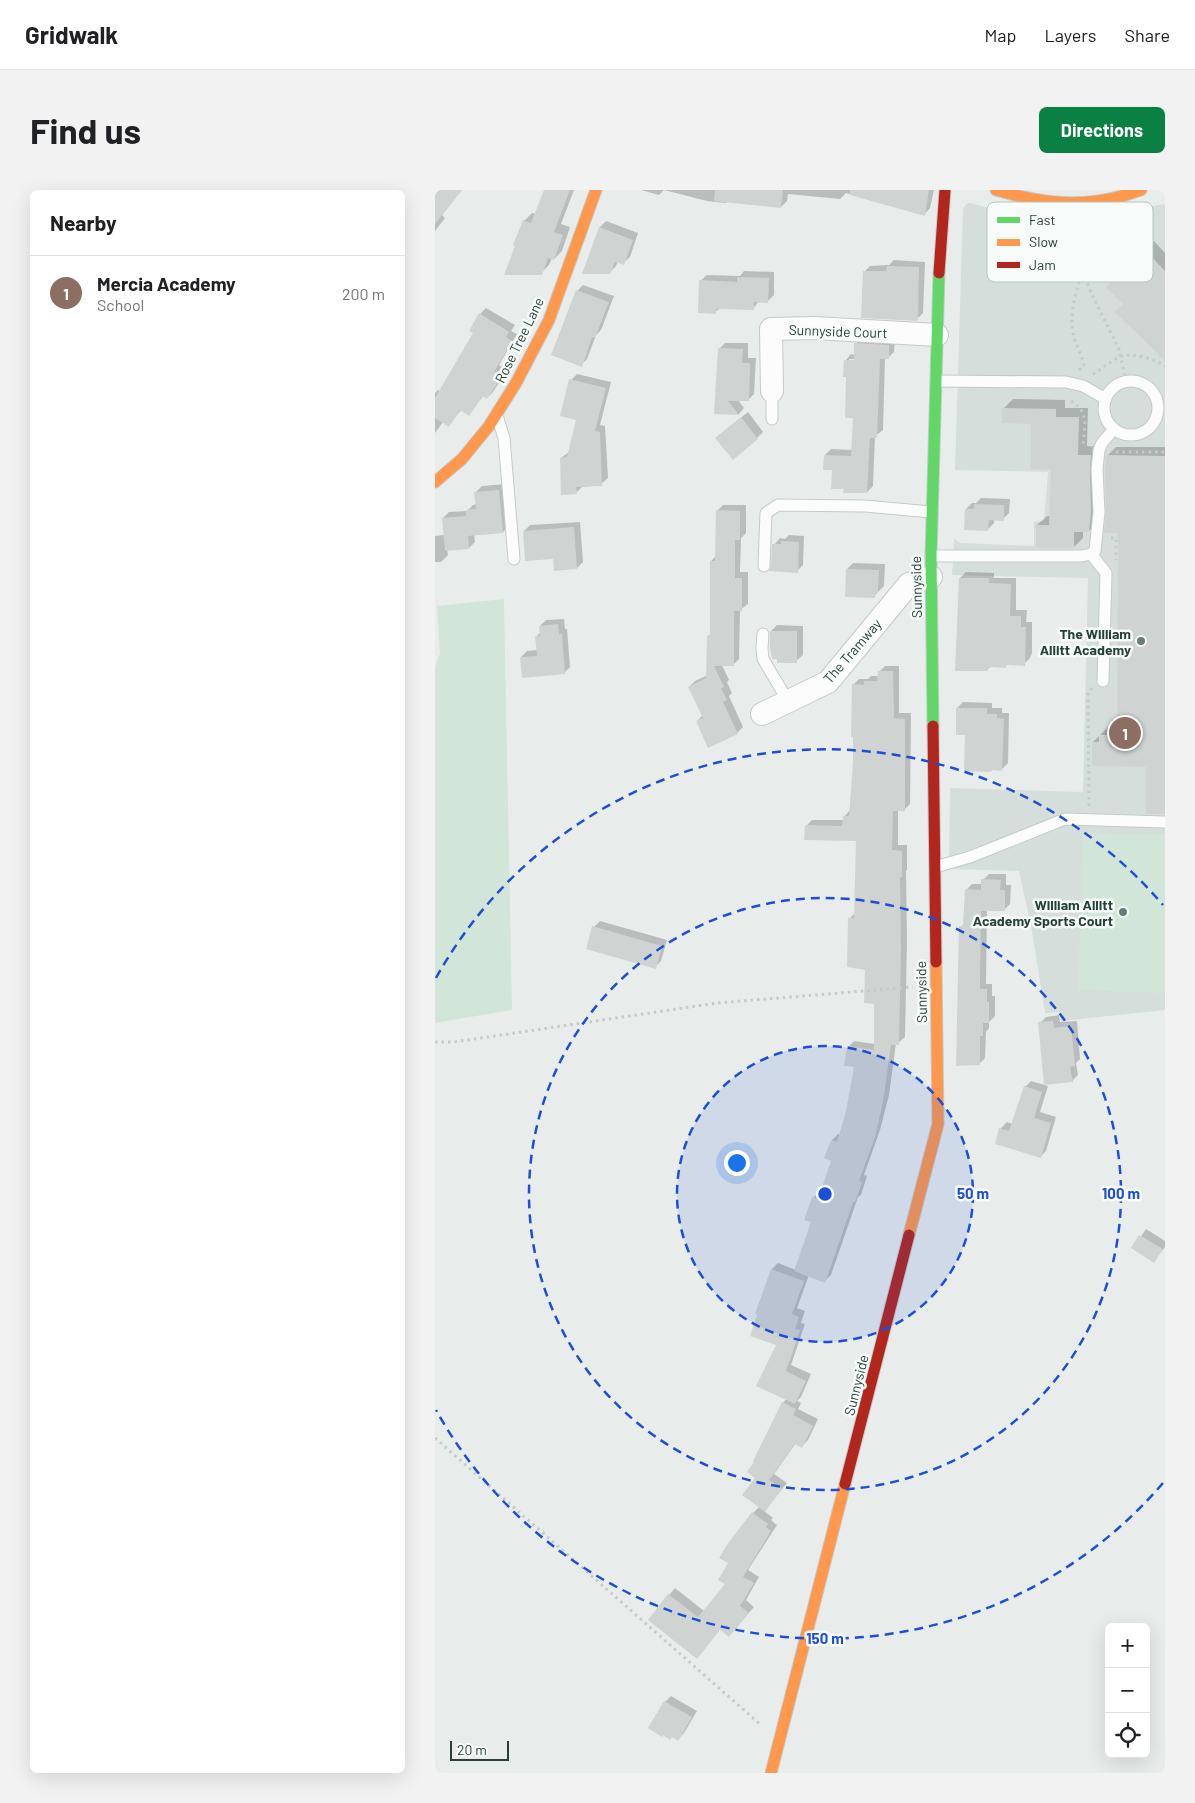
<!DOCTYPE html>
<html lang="en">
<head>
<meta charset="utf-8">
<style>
	:root { --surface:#fff; --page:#f2f2f2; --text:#202124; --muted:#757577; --line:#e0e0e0; --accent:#0b8043 }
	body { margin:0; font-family:Barlow,sans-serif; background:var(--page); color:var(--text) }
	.controls { position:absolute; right:15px; bottom:15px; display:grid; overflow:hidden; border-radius:8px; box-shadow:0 5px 20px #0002 }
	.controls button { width:45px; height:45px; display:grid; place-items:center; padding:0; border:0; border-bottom:1px solid var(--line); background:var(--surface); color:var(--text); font:25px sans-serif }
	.scale { position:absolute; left:15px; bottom:12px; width:59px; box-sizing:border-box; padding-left:5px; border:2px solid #24423a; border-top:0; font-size:14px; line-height:18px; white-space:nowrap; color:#24423a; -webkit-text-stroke:4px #f7fbf9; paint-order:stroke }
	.you { position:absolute; left:301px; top:972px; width:18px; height:18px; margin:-12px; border:4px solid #fff; border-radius:50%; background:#1a73e8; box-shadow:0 0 0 8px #1a73e833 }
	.badge { display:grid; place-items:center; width:32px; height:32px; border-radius:50%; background:var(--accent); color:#fff; font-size:16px; font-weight:700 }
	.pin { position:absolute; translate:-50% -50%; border:2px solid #fff; box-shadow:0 1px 5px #0006 }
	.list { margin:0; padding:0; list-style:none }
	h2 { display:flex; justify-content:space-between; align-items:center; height:65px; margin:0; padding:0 20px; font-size:21px }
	h2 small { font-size:16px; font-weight:400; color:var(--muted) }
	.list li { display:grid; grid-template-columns:32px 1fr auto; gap:15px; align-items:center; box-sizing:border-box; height:75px; padding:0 20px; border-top:1px solid var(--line) }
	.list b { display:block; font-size:19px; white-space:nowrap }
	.list p { margin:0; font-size:16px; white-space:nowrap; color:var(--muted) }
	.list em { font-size:16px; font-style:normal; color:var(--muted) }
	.icon { flex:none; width:28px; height:28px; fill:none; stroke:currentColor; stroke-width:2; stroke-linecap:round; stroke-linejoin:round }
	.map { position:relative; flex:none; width:730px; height:1583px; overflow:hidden; border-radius:8px }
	header { display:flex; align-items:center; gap:30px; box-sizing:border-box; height:70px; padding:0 25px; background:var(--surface); border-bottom:1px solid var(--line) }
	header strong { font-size:24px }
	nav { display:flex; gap:28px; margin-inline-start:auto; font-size:18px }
	.intro { display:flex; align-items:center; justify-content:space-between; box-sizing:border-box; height:120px; padding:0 30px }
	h1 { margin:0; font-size:35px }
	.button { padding:12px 22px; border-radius:8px; background:var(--accent); color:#fff; font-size:18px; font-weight:700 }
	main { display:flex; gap:30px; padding:0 30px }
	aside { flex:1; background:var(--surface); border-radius:8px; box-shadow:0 5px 20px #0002 }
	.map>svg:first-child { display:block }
</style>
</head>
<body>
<header>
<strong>Gridwalk</strong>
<nav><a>Map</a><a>Layers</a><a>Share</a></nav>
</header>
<div class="intro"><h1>Find us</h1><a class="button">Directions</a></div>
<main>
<aside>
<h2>Nearby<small></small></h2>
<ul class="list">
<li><span class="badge" style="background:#8d6e63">1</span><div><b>Mercia Academy</b><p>School</p></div><em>200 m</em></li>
</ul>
</aside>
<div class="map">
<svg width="730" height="1583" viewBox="0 0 730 1583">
	<rect width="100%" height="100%" fill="#e8edeb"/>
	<path fill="#d6dedb" d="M535 13 584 26 644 36 666 35 681 32 700 26 718 16 730 14V820L626 831 625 822 610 823 596 735 584 681 514 679 515 598 648 602 653 388 517 385 519 348 525 353 599 356V332L609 331 613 282 520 280 528 19 531 14Z"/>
	<path fill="#d1e6d8" d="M69 409 77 820 0 833V477L5 463 2 416Z
		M648 643 730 644V803L643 800Z"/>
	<path fill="#0003" fill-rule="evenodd" d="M0 0H27L7 25 10 28 0 41Z
		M110 0H139L126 34 135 37 127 61 119 69 117 68 114 75 106 83 89 31 97 23 101 24Z
		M206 0H499L495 18 489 25 411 3 405 9 353 4 352 11 346 17 293 11 291 13 272 11 229 0 224 5Z
		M171 31 203 43 195 67 188 73 183 71 181 76 174 83H149L165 37Z
		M719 51 730 63V170L689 114 672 97Z
		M459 70 490 72 488 123 482 129 429 82 435 76 454 75Z
		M309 81 339 82V105L332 112 324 111 318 119 285 118 280 122 265 91 272 85 305 86Z
		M148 95 179 106 166 140 161 145 152 169 146 175 142 101Z
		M51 118 80 135 76 141 82 144 64 175 72 180 58 202 52 208 48 206 34 225 26 220 13 236 8 232 0 243V203L3 200 5 201 40 143 45 124Z
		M427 148 460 150 459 162 453 168H450L448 240 440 246 438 296 432 302 410 298 390 265 396 259 418 260 419 227 410 171 416 164 420 165 421 154ZM414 169H425L414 171Z
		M290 153H313V168H321L319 204 313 210H303L309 218 304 224 281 223 284 159Z
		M142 184 176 192 165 235 170 236 173 288 166 294 147 297 141 303 126 268 134 262 142 229 136 190Z
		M578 209 630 210V218H653L652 256 665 257 663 332 654 341H648V348L639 357 602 335 612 326H616L617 278 598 233 569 218Z
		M313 222 328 242 322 248 288 242Z
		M681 257H730V624L713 576 658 552 674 536H683L685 341 672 266Z
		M70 294 74 336 68 342 39 344 40 352 34 358 12 360 13 365 6 372H0V346L10 345 8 328 14 322 32 321 38 315 42 314 41 302 47 296Z
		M546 308 575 309 574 323 568 329H559V333L553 339 531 319 537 313H541Z
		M288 315H311V343L306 348 305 382H313V414L305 420 304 469 298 475H287L294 490 292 492 297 503 294 506 308 537 302 543 262 531 268 525 254 497 260 491 273 485V446L276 444V371L281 366 282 321Z
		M145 332 148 372 142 378 119 367 89 341 95 335Z
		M354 345 369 346 368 375 362 381 339 355 345 348 350 349Z
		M418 373 450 374 449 396 439 406 412 379Z
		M531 382 559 383V388H581V420H592L591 432H597V463L595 468 589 474H573L570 477 556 476 552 480 525 388Z
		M129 429 130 439H132L135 477 129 483 86 467 92 461 103 460 102 446 106 442 105 436 111 430Z
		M342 435 368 436V465L361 471 336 441Z
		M450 476H464V523H476L475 614 469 620H463V655H472V680L471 681 472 751 470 847 463 853H461L454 905 445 940 429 985 432 986 426 1005 423 1007 396 1085 390 1091 374 1085 362 1118 370 1121 366 1133 370 1134 356 1175 376 1184 366 1207 362 1211 366 1213 363 1219 383 1229 373 1250 367 1256 361 1253 339 1284 352 1293 329 1321 338 1328 336 1330 342 1335 313 1380 324 1387 311 1410 319 1417 300 1439 214 1430 240 1398 269 1421 292 1394 295 1373 318 1323 325 1316 321 1272 348 1213 351 1209 343 1154 324 1124 322 1123 337 1079 343 1073 361 1080 378 1032V1008L384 1002 387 1003 398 970 390 967 397 950 403 944 406 945 412 921 420 876 413 857 419 851 440 854 441 812 431 779 414 729 421 722 422 650 371 636 377 630H409V627L415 620 420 572 418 495 424 489H433L436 486H444V482Z
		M528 512 557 513V518H567V523H574L573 573 567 579H558L556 581 531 544 522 518Z
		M554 684H571V695H576L575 714 569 720H552L551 794H557V806H560V826L554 832V838L551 842 550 868 544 874 526 737 530 732 531 700 537 694H547L548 690Z
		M165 731 232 750 226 771 220 777 159 737Z
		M624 825 625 832 642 831 645 869 641 873 643 885 637 891 605 833 611 827Z
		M596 891 613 896 605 922 621 927 611 961 605 967 561 953 566 938 572 932 578 934 590 897Z
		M711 1039 730 1051V1057L719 1071 698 1058Z
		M236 1506 262 1521 249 1543 243 1549 215 1538 230 1512Z"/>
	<path fill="#cfd4d2" d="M0 0H27L0 34Z
		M109 0H135L119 42 128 45 119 70 113 68 107 85H69L80 56 78 55 88 30 96 33Z
		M280 0H348L346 18 279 11Z
		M415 0H494L490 26 415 5Z
		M164 37 198 50 189 75 180 72 175 84H147Z
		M709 59 730 81V171L680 122 688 114 671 97Z
		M452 76 484 77 483 131 426 128 428 81H451Z
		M302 87 334 88 333 113 319 112V120L281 119V124L263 123 264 90 302 92Z
		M141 100 174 112 160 148 157 147 147 177 116 165Z
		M44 123 74 142 71 147 77 151 59 182 67 186 52 209 47 206 34 226 25 220 14 237 0 228V208L38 143 34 141Z
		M419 153 454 155V169H445L442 248H435L432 303H408L409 299H396L397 280H388L389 265 416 266 418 228H410L411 187H408L409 170H419Z
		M283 158 308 159 307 173H315L314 211H293L304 225 279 224Z
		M134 189 171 198 160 241 165 242 167 296 141 297 142 304 126 305 125 268 132 267 141 230 125 226Z
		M567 218 621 219V227H644L643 265H656L655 279 656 322 654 342H639V358H601V335H614L616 280 596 279V234L567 233Z
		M306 227 323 249 298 270 280 248Z
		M671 265 730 266V624H711V577L657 576V552H664V545H682L683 343H669L671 323 670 279Z
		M64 300 68 343 33 346 34 359 10 361 7 328 31 326V320L41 319 39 302Z
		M539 314 569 315V331L554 330 553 341 529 340 530 319H539Z
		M281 320 305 321V350H300V388H307V421H299V476H279L289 497 286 498 292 510 288 512 303 544 273 558 261 531 268 528 253 497 271 488 272 446H275V371H280Z
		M139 337 142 379 119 381 118 369 90 371 88 341Z
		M346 351 364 352 363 383 334 381 336 376 337 354H346Z
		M411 379 444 380 443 403H440V408L410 407Z
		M524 388H554V393L576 394 575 426H586V437H591L590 476 571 475V478L553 477V481H520Z
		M123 434 124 444H127L130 484 87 488 85 467 102 466 100 446H105L104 436Z
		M335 441H362V473H342V469H337L335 458Z
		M443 481H458L459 528 470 529V621H458L457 660 467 661V687H465L466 758 464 855H456L448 912 440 947 424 991 427 992 420 1012H418L390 1093 359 1081 376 1032 369 1030 377 1007 383 1009 396 971 389 968 396 950 402 952 411 921 419 877 409 876 412 856 439 860V814L429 813 430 780 412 777 413 728H419L421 651 369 650 370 635 407 636 408 626H414L418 572V547H416L417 494 429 495V491H442Z
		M521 518H552V524H562V528L569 529 567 581 556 580V582L529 581 530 545H521Z
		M546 689 566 690 565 700H570V721H546L545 786V799H552V812H554V833H548V846H545V875L521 876 524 736H528L530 699 546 700Z
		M157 736 227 756 221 779 151 759Z
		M618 831 619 838 636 836 640 876 635 877 638 892 609 895 603 832Z
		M589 896 607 902 599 928 616 933 606 968 560 954 564 938 574 941Z
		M704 1045 728 1059 719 1073 696 1058Z
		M336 1079 369 1091 357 1124 364 1127 360 1139 365 1140 351 1181 371 1191 360 1214 321 1196 341 1155 315 1146 322 1125 320 1124Z
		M347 1212 361 1219 358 1225 378 1236 367 1258 360 1254 334 1290 347 1299 330 1322 307 1305 320 1288 312 1282 319 1272 318 1271Z
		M317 1322 333 1334 331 1337 336 1341 308 1387 319 1393 305 1416 314 1423 294 1447 285 1440 262 1469 213 1430 233 1404 263 1427 290 1394 283 1390 293 1373 284 1368 294 1352Z
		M229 1511 257 1527 243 1551 237 1547 235 1550 228 1545 227 1547 213 1538Z"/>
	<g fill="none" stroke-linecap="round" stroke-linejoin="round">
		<defs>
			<path id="lane" d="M501 191 631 192 648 196 671 209
				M669 218a27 27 0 1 1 54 0a27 27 0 1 1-54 0Z
				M63 229 69 248 79 369
				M337 229V201
				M656 364 671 383 668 491
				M496 366H647L656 364 660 361 664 322 662 279 664 260 667 253 679 239
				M329 376 331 323 343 315 430 316 496 322
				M328 444 327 458 328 469 353 511
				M500 677 535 667 630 629 730 632"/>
			<path id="street" d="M337 201 336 139 380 138 502 145
				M327 524 393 492 474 394 496 387"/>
			<path id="fast" d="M498 536 496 366 504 83"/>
			<path id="slow" d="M561 0C613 15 654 19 706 0
				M0 292 27 269 54 236 81 193 114 130 161 0
				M474 1045 503 934 501 772
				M336 1583 410 1294"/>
			<path id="jam" d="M504 83 510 0
				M498 536 501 772
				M410 1294 474 1045"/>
		</defs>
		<use href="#lane" stroke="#c5cac8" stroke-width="13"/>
		<use href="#street" stroke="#c5cac8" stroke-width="24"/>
		<use href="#fast" stroke="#c3cbc8" stroke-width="13"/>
		<use href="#slow" stroke="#c3cbc8" stroke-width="13"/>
		<use href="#jam" stroke="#c3cbc8" stroke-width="13"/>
		<path stroke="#c3ccca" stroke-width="3" stroke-dasharray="2.5 4" stroke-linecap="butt" d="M644 180 649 176C647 164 640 154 638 143 634 122 642 100 647 81
			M658 184C667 179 675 171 685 167 697 162 720 169 730 176
			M691 192 684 159 658 107 642 69 644 61 649 53 658 45 668 39 696 30
			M636 211C655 222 649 237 648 256
			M681 262H730
			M676 348H681V370
			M654 616 653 503 657 498
			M0 852H19L282 813 478 797
			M0 1248 326 1535"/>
		<use href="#lane" stroke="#fcfcfc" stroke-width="11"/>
		<use href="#street" stroke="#fcfcfc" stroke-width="22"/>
		<use href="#fast" stroke="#63d668" stroke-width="11"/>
		<use href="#slow" stroke="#ff974d" stroke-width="11"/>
		<use href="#jam" stroke="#b3261e" stroke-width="11"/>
	</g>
	<circle cx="390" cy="1004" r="148" fill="#1d4ed8" fill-opacity=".12"/>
	<g fill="none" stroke="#1d4ed8" stroke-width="2.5" stroke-dasharray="9 6">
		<circle cx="390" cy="1004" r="148"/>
		<circle cx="390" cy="1004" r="296"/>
		<path d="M728 1293A445 445 0 0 1 1 1220M1 788A445 445 0 0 1 728 715"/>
	</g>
	<g fill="#697e78" stroke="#f7fbf9" stroke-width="2">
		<circle cx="706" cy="451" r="5"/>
		<circle cx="688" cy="722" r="5"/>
	</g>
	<g text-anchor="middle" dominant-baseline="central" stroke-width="5" stroke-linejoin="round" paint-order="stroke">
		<g font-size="14" fill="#24423a" stroke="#f7fbf9">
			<text transform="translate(403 141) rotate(2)">Sunnyside Court</text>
			<text transform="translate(84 150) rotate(-64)">Rose Tree Lane</text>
			<text transform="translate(481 397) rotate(-91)">Sunnyside</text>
			<text transform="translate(417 461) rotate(-49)">The Tramway</text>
			<text transform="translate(486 802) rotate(-91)">Sunnyside</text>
			<text transform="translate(421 1195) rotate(-76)">Sunnyside</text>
		</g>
		<g font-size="14" font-weight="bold" fill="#24423a" stroke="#f7fbf9" text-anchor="end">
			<text x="696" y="443">The William<tspan x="696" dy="16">Allitt Academy</tspan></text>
			<text x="678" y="714">William Allitt<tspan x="678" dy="16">Academy Sports Court</tspan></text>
		</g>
	</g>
	<rect x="552" y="12" width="166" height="80" rx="8" fill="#f7fbf9" stroke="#b8c4c0" stroke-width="1"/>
	<rect x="562" y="27" width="23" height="6" fill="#63d668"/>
	<rect x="562" y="49" width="23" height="7" fill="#ff974d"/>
	<rect x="562" y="72" width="23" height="6" fill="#b3261e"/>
	<g font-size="14" fill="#24423a">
		<text x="594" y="35">Fast</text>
		<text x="594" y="57">Slow</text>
		<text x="594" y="80">Jam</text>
	</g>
	<circle cx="390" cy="1004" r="8" fill="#1d4ed8" stroke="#f7fbf9" stroke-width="2.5"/>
	<g font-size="15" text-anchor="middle" font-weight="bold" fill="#1d4ed8" stroke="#f7fbf9" stroke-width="5" stroke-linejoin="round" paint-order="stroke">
		<text x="538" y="1009">50 m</text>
		<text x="686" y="1009">100 m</text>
		<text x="390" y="1454">150 m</text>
	</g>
</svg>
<div class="controls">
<button>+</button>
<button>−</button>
<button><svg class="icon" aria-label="locate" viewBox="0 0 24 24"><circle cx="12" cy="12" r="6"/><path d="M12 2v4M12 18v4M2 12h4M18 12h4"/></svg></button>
</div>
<div class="scale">20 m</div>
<div class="you"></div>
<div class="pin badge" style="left:690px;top:543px;background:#8d6e63">1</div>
</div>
</main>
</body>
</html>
